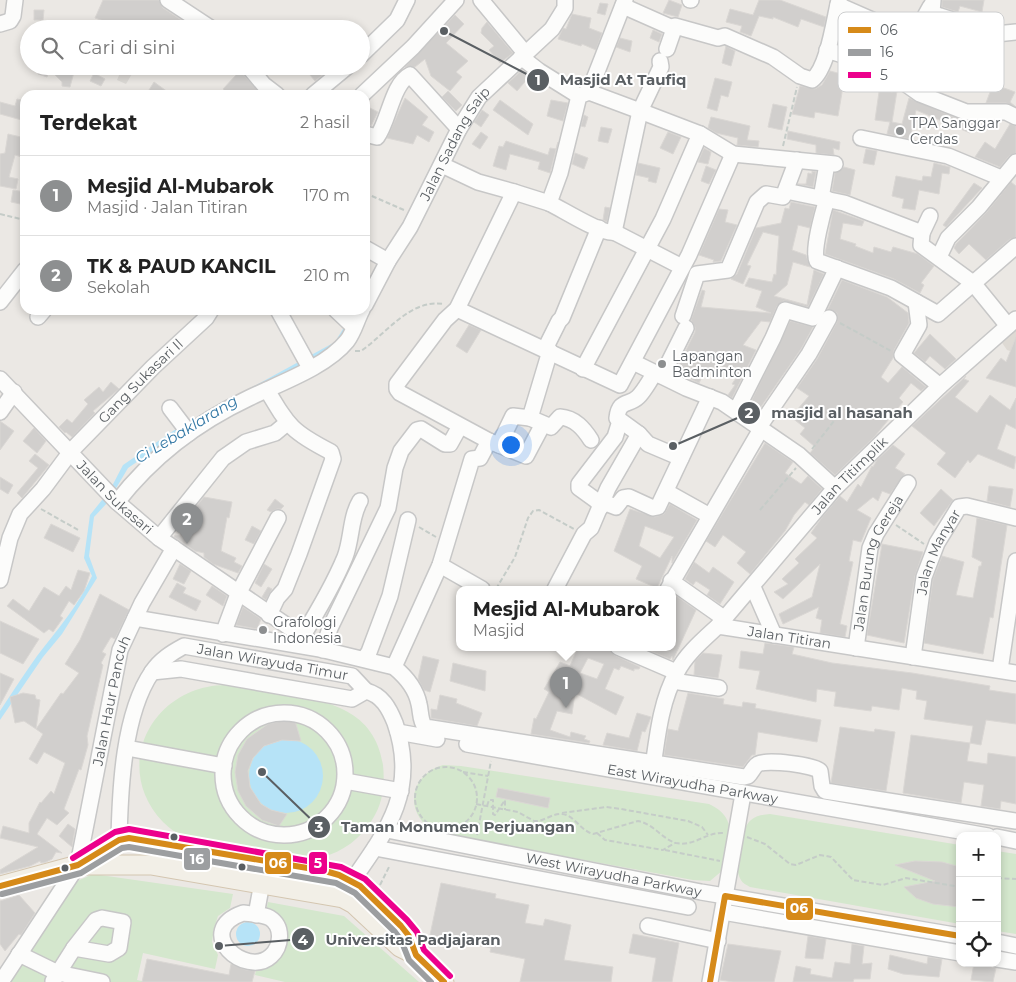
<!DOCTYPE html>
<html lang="id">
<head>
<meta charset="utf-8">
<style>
	:root { --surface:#fff; --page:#f6f6f6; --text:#222; --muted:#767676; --line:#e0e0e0; --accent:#8d8f90 }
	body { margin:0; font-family:Montserrat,sans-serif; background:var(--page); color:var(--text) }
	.controls { position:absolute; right:15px; bottom:15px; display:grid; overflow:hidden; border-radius:10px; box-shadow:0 2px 8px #0003 }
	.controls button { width:45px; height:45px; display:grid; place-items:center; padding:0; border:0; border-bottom:1px solid var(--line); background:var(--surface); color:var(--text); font:25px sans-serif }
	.you { position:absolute; left:510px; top:444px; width:18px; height:18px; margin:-12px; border:4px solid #fff; border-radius:50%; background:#1a73e8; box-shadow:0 0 0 8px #1a73e833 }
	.badge { display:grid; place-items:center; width:32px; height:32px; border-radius:50%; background:var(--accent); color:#fff; font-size:16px; font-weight:700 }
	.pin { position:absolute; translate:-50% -41px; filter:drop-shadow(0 1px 2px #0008) }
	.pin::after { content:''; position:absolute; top:26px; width:18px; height:15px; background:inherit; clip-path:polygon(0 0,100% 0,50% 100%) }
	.popup { position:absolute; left:456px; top:586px; width:220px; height:65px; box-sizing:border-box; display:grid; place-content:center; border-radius:10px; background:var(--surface); filter:drop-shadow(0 1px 4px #0005); font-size:16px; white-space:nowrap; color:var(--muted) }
	.popup b { font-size:19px; color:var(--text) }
	.popup::after { content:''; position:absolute; left:50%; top:100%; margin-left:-10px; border:10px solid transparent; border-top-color:var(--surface) }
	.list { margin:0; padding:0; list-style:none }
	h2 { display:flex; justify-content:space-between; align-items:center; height:65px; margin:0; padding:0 20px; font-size:21px }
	h2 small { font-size:16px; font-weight:400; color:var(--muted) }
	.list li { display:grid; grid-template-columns:32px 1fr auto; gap:15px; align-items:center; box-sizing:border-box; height:80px; padding:0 20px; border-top:1px solid var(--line) }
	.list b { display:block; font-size:19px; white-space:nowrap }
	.list p { margin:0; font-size:16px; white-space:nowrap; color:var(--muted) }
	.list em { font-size:16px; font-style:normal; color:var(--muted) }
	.icon { flex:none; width:28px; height:28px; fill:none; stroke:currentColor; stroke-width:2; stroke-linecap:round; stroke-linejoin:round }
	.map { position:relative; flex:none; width:1016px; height:982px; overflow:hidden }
	.search { position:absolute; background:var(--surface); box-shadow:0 2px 8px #0003; left:20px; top:20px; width:350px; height:55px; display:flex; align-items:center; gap:12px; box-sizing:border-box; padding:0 18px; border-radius:28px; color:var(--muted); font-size:19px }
	.panel { position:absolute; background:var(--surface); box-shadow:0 2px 8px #0003; left:20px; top:90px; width:350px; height:225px; border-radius:15px }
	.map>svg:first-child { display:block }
</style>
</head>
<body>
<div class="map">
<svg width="1016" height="982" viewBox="0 0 1016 982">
	<rect width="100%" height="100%" fill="#ebe8e4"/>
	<path fill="#dcd9d5" d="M123 66 136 67 126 84 117 80Z"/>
	<path fill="#dedad4" d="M1016 320V353L1007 350 998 337Z"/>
	<path fill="#d4e7cd" d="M225 685C245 688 265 691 285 694 330 701 375 711 383 765 385 784 383 804 372 820 361 838 343 852 322 857 292 863 257 852 228 847 216 845 202 844 191 840 180 836 170 829 163 822 110 766 153 686 225 685Z
		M443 765 461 766 709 804C741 819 728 843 723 870L710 881 693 880 437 833C404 816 407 776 443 765Z
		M770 814 960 845V924L750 887C747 885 742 883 741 880 732 867 740 829 751 820 757 815 763 815 770 814Z
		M997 851 1016 854V934L997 931Z
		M93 874 233 894 230 908 218 916 214 928 212 942 218 955 215 969 143 953 137 980 147 982H9L73 883Z
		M268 902 344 916 419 982H285L255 975 257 966C280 970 290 945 285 926L266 911Z"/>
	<path fill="#b6e3f7" d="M349 319 339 345 172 438 128 468 108 502 94 517 89 556 97 578 62 634 43 657 0 720V711C12 693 24 674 37 656 57 630 78 606 92 576L84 558 90 515 110 490 123 465 179 427 335 342Z
		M249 776a37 37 0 1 1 74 0a37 37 0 1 1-74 0Z
		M236 934a12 12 0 1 1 24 0a12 12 0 1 1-24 0Z"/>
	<path fill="#d1cfcd" stroke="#dad7d4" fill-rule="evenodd" d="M103 0H159L163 8 195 29H184L174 23 169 29H128L95 18Z
		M669 0 682 5 678 17 663 13Z
		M759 0H780L826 17 824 27 801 19 798 27 773 17V19L759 16 751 36 740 32 742 26 726 22 730 9 753 15Z
		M942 0H984L982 12 960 6 958 12 942 7Z
		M600 3 608 4 605 15 597 13Z
		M34 10H44L43 20H34Z
		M572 14 591 18 589 28 602 33 596 50 582 44 581 46 558 39 563 28 566 29Z
		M455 15 464 24 446 43 468 61 456 72 462 77 450 91 431 76 425 59 415 67H405Z
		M848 19 855 23 854 27 865 31 864 37 842 31 844 23 846 24Z
		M487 22 513 53 500 63 489 50 494 46 481 33 482 28Z
		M932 23 938 25 931 48 919 44Z
		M653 30 662 34 659 42 650 38Z
		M963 33 984 40 982 51 976 49 970 67 958 64 963 47H960Z
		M620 38 632 41 630 52 616 47Z
		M856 39 866 40 864 51 855 49Z
		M726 46 735 51 731 66 722 63Z
		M936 61 952 65 949 77 934 74Z
		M39 66 74 72 70 87 62 86V82L49 69 47 77 38 74Z
		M229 66H239L241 72 262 95H229L223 89 236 75Z
		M322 66H333L315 81 310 75Z
		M522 70 530 76 517 91 508 83Z
		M917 70 931 74 928 87 914 79Z
		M830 71 845 75 838 116 815 112 814 118 792 114 800 86 815 89 822 85Z
		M94 73 105 79 101 86 90 81Z
		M715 78 732 82 728 97 721 95 717 111 707 108Z
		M877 80 892 87 891 92 897 91 892 122 902 124 909 98 960 120 972 123 970 133 916 110 910 139 887 134 890 122 875 120 879 92 873 90Z
		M154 82 172 95H157L149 90Z
		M993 84 1015 92 1010 102 1016 107 1006 103H986Z
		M448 91 462 105 456 111 442 97Z
		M405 98 428 117 422 125 434 132 429 142 417 135 413 144 387 138Z
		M17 99 25 101V121L0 114V102L15 106Z
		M500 100 533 124 528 135 493 110Z
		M551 100 568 103 563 121 547 116Z
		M773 104 787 107 782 130 768 127Z
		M368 107 378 112 371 126 365 125Z
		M482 110 489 115 481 127 474 122Z
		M584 115 588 117 585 127 581 126Z
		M711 117 750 126 747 140 759 141 758 147 737 145 738 138 716 133 708 128Z
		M1010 124 1016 126V153L1009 156 1000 167 975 157 985 142 995 149Z
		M601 127 612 129 608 143 598 141Z
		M788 131 840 142 839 150 833 148 834 155 816 153V145L787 139Z
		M481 132 488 137 480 149 472 144Z
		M668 132 681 137 673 154 660 148Z
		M8 134 25 138V158L15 155 9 177 18 179 16 189 0 186V154L5 153Z
		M506 141 548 155 550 148 556 149 558 142 550 173 538 169 540 162 510 154 506 170 493 166 499 146 503 147Z
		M704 148 711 152 708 164 698 162Z
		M866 149 877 151 874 165 863 163Z
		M575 153 588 158 584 169 572 164Z
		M638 163 660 168 656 183 648 181 649 178 636 175Z
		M934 163 950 167 949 174 942 173 939 194 919 190 915 210 902 208 904 199 892 196 896 176 922 181 923 176 931 177Z
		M706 166 716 170 709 184 701 181Z
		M844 167 855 170 850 195 832 191 835 173Z
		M812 171 816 172 813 187 798 184H806L808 173 812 174Z
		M1011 182 1016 186V237L1010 239 986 260 969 244 959 254 954 248 956 244 986 213Z
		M974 183 982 188 946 227 943 225Z
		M13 190 25 192V205L11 202Z
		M791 202 815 207 810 228 798 225 792 250 806 255 810 267 793 262 787 285 774 296 807 305 814 270 824 274 808 307 783 301 777 306 770 322 761 321 743 345 756 350 732 398 728 395 735 385 732 384 738 375 718 364 712 372 706 369 699 383 675 372 695 332V327L691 320 702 290 705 291 701 307 771 313 756 307 762 291 745 286 749 278 772 282 774 274 776 275 779 236 763 232 747 265 751 266 743 284 731 279 737 274 756 228 781 223 785 208 789 209Z
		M605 207 610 208 607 222 603 220Z
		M719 209 728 210 725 222 737 225 721 261 713 262 714 260 699 255Z
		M833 210 864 221 862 226 843 223 840 239 856 244 855 246 873 253 874 247 891 252 893 247 918 254 934 266 921 283 924 285 920 293 894 279 825 254Z
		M842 280 887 297 908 313 909 323 894 350 893 358 881 377 888 383 902 367 926 387 921 391 911 383 899 398 903 402 875 436 835 475 810 453 815 447 800 434 805 428 791 417 809 396 797 388 817 359 837 322V313L828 309Z
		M790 321 813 327 801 349 756 414 748 408Z
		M469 325 481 330 467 353 456 346Z
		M930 334 956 359 945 369 930 356 925 362 914 353Z
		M1016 337V387L986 378 1001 358 1006 362Z
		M966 376 964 379 969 381 955 397 977 413 990 395 1010 410 1016 398V429L1006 424 997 449 1016 457 1014 469 978 454 970 463 968 460 955 478 937 464 946 453 912 426Z
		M111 382 119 389 93 411 95 413 72 437 66 432 65 433 59 427 67 419 72 423 88 404 84 400 99 387 103 392Z
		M0 421 14 431 0 450Z
		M34 428 46 441 37 453 23 441Z
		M765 443 793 462 785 473 801 484 808 476 822 489 809 505 805 502 794 515 785 531 750 574 737 563 746 552 723 535 715 547 706 541Z
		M893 445 905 454 895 468 905 474 890 494 882 491 878 501 873 497 857 510 871 518 861 542 853 540 849 561 853 562 840 624 847 626 845 637 820 633 822 620 816 618 819 607 783 624 779 614 812 597 820 564 783 599 774 592 788 584 782 579 799 563 795 559 817 538 811 533 823 516 840 496 847 502 858 484 861 487 872 466 873 467 877 460Z
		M35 454 49 465 22 498 17 493 38 468 29 461Z
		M0 477 13 485 8 494 0 489Z
		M989 486 1013 489 1010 507 987 501Z
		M941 489 953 500 934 526 920 513Z
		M204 497 232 502 229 518 227 517 221 551 236 558 234 562 242 566 238 573 213 564 204 557V553L195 551 174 537 175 535 180 536 182 524Z
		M275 499 284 506 281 509H277L271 512 267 510Z
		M670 504 697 520 672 563V556L657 588 636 579 642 566 614 551 630 509 655 517 664 514ZM645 526 674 537 660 558 639 546Z
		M977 518 1007 525 993 618 990 617 983 654 924 643 933 579 942 556 964 562 956 595 973 598 979 566H981L982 562 972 557Z
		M51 524 80 538 73 552 44 538Z
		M252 526 261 531 254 544 245 540Z
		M882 544 923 552 915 576 904 643 867 635Z
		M694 562 709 573 713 567 734 582 720 604 707 595 710 590 696 581 693 585 685 579Z
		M180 564 191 571 184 584 173 579Z
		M264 564 272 569 261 587 255 583Z
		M78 570 90 573 84 591 74 605 69 601 60 616 63 618 53 632 49 629 44 633 7 606 13 599 29 611 44 587 59 596 66 586 71 590Z
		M177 583 186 588 183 593 201 601 196 611 169 597Z
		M212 586 227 596 223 606 206 595Z
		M268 587 272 589 266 600 262 597Z
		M100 594 129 610 115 639 111 637 102 652 106 654 101 663 103 665 87 736 88 745 81 770 79 769 64 809 69 813 57 825 47 818 37 834 62 853 56 852 52 859 46 862 41 863 40 861 30 866 0 874V870L38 847 0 838 3 826 29 833V823L40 802 41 803 51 791 54 794 65 763 44 752 37 764 29 759 43 734 36 729 61 693 63 694 79 673 65 664 80 640Z
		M675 595 696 610 673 660 672 656 670 659 648 650 649 647H672V597Z
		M243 607 261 619 257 629 236 625Z
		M0 621 39 639 23 664 0 653Z
		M765 643 794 647 792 654 832 663 912 673 990 686 989 690 1016 694V724L986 720 981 745 970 743 973 726 924 719 927 701 916 699 917 691 902 688 899 710 872 706 871 711 834 706 836 692 817 689 816 702 756 689 760 671 739 668 741 651 763 654Z
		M578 647H609L614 655 640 667 639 669H634V671L621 666 619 670 614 668 605 689 624 697 616 715 575 693 572 714 557 711 550 730 570 737 571 732 586 736 584 739 590 741 589 743 531 734 534 718 536 719 549 692 544 689 560 662 570 666ZM588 658 604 664 597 679 580 673Z
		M703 653 722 655 718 678 694 675 695 661Z
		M423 656 439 660 430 692 424 690 418 679Z
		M453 663 486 671 485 691 450 681Z
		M0 673 14 679 0 705Z
		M23 693 35 695 36 699 40 700 36 729 24 721 15 723 10 697Z
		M688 693 724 699 723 704 742 707 743 702 756 704 755 708 821 720 817 742 758 732 755 755H752L743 767 664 755 668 729 678 731Z
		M440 695 457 699 456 703 482 713 477 726 431 718V709L437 710Z
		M637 713 651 717 645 732 642 731 637 751 603 745 607 733 629 738Z
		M286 720 295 721 301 741 282 740 264 746 253 758 248 771 250 787 261 804 271 810 287 814 279 826 262 820 246 806 238 791 235 772 238 755 247 739 268 724Z
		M840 727 874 732 875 729 895 732 886 791 831 783Z
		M911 735 970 743 967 761 987 764 988 753 1016 757V804L1001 801 1000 809 981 806 984 785 964 782 961 803 903 793Z
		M498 788 550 798 548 808 496 797Z
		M68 824 75 829 72 847 59 836Z
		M915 861 942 862 960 867V907L933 904 916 898 904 887 935 881 895 865Z
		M441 883 496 894 495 898 529 905 525 923 543 926 545 919 571 925 564 960 613 967 611 982H520L525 959 490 952 491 948 430 935Z
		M19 895 35 913 21 935 19 934 5 951 0 944V901Z
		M633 934 679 943 672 982H652L656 958 629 953Z
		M808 936 826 939 823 959 805 958Z
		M728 944 781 951 774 982H733L720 980Z
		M852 944 864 946 862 964 872 963 870 979H854L853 982H793L796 966 811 969 810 974 832 978 835 962 850 964Z
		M890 955 927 964 928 957 942 959 939 977 903 974 888 969Z
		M147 959 229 975 231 964 246 970 255 971 252 982H142Z
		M974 963 996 968 993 982 971 980Z"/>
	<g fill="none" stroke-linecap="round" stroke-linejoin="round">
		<defs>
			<g id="minor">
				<path d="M168 0 212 29"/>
				<path d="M481 0 525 53"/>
				<path d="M690 0H691"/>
				<path d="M933 0 932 13 940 16 996 34 1016 32"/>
				<path d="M838 5 911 37 914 36 930 7"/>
				<path d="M623 6 675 29"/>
				<path d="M0 24 10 21 13 16 15 0"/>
				<path d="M667 49 675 26 718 38 725 36 773 57 800 76 812 80C828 68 834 20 839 0"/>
				<path d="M827 50 858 60 903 82 920 94 966 112H1006L1016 117"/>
				<path d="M361 55 397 20 407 0"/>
				<path d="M521 57 539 71 579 96"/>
				<path d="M248 66 264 85 277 95"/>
				<path d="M589 92 625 0"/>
				<path d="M313 95 348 66"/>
				<path d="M362 95 413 47 456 0"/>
				<path d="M365 134 377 137C389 121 392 84 410 75L459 129"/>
				<path d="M861 138 948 156 1001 178"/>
				<path d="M442 165 478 182 514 192"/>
				<path d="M786 191 844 203 922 233 921 245 973 283 1008 326"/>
				<path d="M821 198 827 164"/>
				<path d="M827 199C823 212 812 251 817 261L891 288 938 314 1016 246"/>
				<path d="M549 203C562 209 602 235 614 232L640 111 661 67 660 61"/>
				<path d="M614 232 682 267"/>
				<path d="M922 233 930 216"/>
				<path d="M365 248 388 261"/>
				<path d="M939 257 948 238 979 207 1016 162"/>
				<path d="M0 302 25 270"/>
				<path d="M916 302 919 325 902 355 940 386"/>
				<path id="s1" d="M365 305 388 261 410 227 459 129 479 97 552 29 565 8V0"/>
				<path d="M457 309 620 385 689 255 733 154"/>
				<path d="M278 310 310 368"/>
				<path d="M336 310 354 327"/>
				<path d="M683 316 697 274 728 270 757 202 766 194 783 197 797 160"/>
				<path d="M38 317 44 310"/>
				<path d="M545 349 559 321 562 318 599 228"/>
				<path d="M633 362 686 388 722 402 799 455 835 488"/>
				<path d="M583 369 663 219 700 134"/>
				<path d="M662 376 686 328"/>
				<path id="s2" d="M0 379 117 502 159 538 315 645"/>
				<path d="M267 390C289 427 292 432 331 452L333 459 299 554 285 589 277 598 269 615"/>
				<path d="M170 408 189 433"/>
				<path d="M736 411 773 338 785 310 813 318 837 268"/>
				<path d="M0 412 14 392"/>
				<path d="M530 418 551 427 560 417C575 418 584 429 591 440"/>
				<path d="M759 427 809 354 829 318"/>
				<path d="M639 434 648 444 681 458"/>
				<path d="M489 441 400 393 397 389V384L445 320 457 309 514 192 549 203 560 173 579 96 589 92 640 111 700 134 733 154 835 164"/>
				<path d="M499 445 526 456 543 424"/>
				<path d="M667 492 710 516"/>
				<path d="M117 502C152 457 198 422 249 398 280 383 326 367 347 341 354 332 357 319 362 310"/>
				<path d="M603 502 616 507 623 498 629 497 653 508 658 507 710 397"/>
				<path d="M601 507 597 501 579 488V484L615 437 620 421"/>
				<path d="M159 538 223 458 246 442 275 433 287 423"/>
				<path d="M440 565 482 589"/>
				<path id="s3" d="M0 580 10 538 20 514 43 489 72 450 153 367 206 318 211 310"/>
				<path d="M671 581 725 619"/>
				<path d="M753 587 774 635"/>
				<path d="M555 589 584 534 591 528 608 488 639 434 617 418C619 399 629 406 638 397 645 390 649 381 655 373"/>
				<path d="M668 589 761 429"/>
				<path d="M135 618 320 649 394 667C405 676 416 689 419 704 421 712 420 721 425 727L744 777 748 776C752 772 754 766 758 764 767 759 814 765 820 771L822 786 825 791 1016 821"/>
				<path id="s4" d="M718 626 835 488 940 386 1016 319"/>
				<path d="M223 634 238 594 278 518"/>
				<path d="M302 637C318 611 333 586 345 557 352 539 350 518 360 501"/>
				<path d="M618 647 676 672"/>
				<path id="s5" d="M856 648 870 548 876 534 908 483"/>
				<path d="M323 650 330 628 388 508 395 468 401 451 417 430 421 429 445 444H450L460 426"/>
				<path id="s6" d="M913 657 924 577 937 543 959 507 967 506 1016 518"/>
				<path d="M364 659 369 652 390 596 408 520"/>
				<path d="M394 667 440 565 472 459 480 458 489 441 499 445 513 416 530 418 550 351"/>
				<path d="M1000 670 1016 561"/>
				<path d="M152 672 181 669 352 699 366 691C382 695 389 708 395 723 418 789 388 830 352 881"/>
				<path d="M673 681 719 688"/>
				<circle cx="284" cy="774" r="61"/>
				<path d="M398 732 437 739"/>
				<path id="s7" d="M467 744 988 836"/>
				<path d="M127 748 224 766"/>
				<path id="s8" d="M652 774C657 740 660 702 677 672 686 654 704 639 718 626L1016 673"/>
				<path d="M345 781 401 791"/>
				<path id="s9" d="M387 830 701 892 960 936"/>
				<path d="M997 837 1016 841"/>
				<path id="s10" d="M119 840C120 791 123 714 152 672 160 660 171 653 184 646L352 676 366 691"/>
				<path d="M375 848 688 907"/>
				<path d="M723 912 960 953"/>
				<path d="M243 913C251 914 263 914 270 918 284 927 281 947 271 956 246 979 192 931 243 913Z"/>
				<path d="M256 915 266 861"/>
				<path d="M102 918 123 922 119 948 109 954 74 948 96 920Z"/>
				<path d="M648 926 718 941"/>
				<path d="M997 942 1016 946"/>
				<path d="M19 954 58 973 102 982"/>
				<path d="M997 959 1016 962"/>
				<path d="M53 981 74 948"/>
				<path id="s11" d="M1 982 78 865 120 650 142 603 174 548"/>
				<path d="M710 982 743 794"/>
			</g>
			<path id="major" d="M80 864 119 840 129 838 339 875C372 890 403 922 416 955
				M0 886 78 865H151L343 898 354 904 400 947 416 955 444 982"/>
		</defs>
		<use href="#minor" stroke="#c7c7c7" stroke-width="18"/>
		<use href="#major" stroke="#d4c6b0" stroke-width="21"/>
		<path stroke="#c5ccc8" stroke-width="2" stroke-dasharray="5 2.5" stroke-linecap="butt" d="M783 146 797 87
			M365 193 404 210
			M0 214 25 220
			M840 323 891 351
			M355 351H361C387 333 410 299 443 304
			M812 449 834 421
			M41 509 80 531
			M760 510 796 468
			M896 525 924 544
			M419 527 436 537
			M496 589 515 557 528 518 533 511 539 510 574 529
			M415 798a31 31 0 1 1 62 0a31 31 0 1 1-62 0Z
			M463 772 488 776
			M476 804 518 812 534 821C544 822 552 813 562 814 574 815 581 831 593 834L638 821C654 824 662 839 676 843 694 847 706 832 723 833
			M487 806 489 800H493V814L495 815 505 800V810
			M562 813 606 807 621 809 688 821 702 827 708 835
			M467 831 477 833
			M597 833 605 840 663 850 675 843
			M477 835 491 761
			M747 837 765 844 790 864 796 865 820 855 826 856 831 857 853 880 883 885 906 878 960 887
			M665 850 720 861
			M997 878 1016 879
			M380 885 390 865"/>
		<use href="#minor" stroke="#fcfcfb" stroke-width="15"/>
		<use href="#major" stroke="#f2efe7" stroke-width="19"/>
		<defs>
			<path id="bus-1" d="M0 886 78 865 119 840 129 838 325 871 339 875 360 886 401 926 409 936 416 955 444 982
				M710 982 725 896 960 936"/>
			<path id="bus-2" d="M2 894 81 873 122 848 129 847 336 883 355 893 395 932 401 940 409 960 431 982"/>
			<path id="bus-3" d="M73 858 115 832 129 829 341 867 365 879 407 920 417 932 424 950 450 976"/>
		</defs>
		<use href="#bus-1" stroke="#fff" stroke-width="10"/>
		<use href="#bus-2" stroke="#fff" stroke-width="10"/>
		<use href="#bus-3" stroke="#fff" stroke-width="10"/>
		<use href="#bus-1" stroke="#d68a19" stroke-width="6"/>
		<use href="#bus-2" stroke="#9c9ea0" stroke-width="6"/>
		<use href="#bus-3" stroke="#ec008c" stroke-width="6"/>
	</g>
	<g fill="#8d8f90" stroke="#fff" stroke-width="2">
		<circle cx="900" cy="131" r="5"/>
		<circle cx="662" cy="364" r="5"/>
		<circle cx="263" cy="630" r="5"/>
	</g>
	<g fill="#5a5f63" stroke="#fff" stroke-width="2">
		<circle cx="174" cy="837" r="4.5"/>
		<circle cx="242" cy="867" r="4.5"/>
		<circle cx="65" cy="868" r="4.5"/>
	</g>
	<g text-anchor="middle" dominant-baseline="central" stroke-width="4" stroke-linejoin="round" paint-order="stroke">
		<g font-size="14" fill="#5a5f63" stroke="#fff" text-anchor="start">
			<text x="910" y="123">TPA Sanggar<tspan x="910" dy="16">Cerdas</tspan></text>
			<text x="672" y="356">Lapangan<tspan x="672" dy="16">Badminton</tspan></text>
			<text x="273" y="622">Grafologi<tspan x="273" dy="16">Indonesia</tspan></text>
		</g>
		<g font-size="14" fill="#5a5f63" stroke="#fff">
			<text stroke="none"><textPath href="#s1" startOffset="185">Jalan Sadang Saip</textPath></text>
			<text stroke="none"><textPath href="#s3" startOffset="249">Gang Sukasari Il</textPath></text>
			<text stroke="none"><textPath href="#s4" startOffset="200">Jalan Titimplik</textPath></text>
			<text stroke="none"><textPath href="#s2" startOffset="165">Jalan Sukasari</textPath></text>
			<text stroke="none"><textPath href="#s6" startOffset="109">Jalan Manyar</textPath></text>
			<text stroke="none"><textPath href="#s5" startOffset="89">Jalan Burung Gereja</textPath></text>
			<text stroke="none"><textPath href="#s8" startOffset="240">Jalan Titiran</textPath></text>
			<text stroke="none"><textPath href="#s10" startOffset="305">Jalan Wirayuda Timur</textPath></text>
			<text stroke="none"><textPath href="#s11" startOffset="308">Jalan Haur Pancuh</textPath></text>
			<text stroke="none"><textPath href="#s7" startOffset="229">East Wirayudha Parkway</textPath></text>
			<text stroke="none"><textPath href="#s9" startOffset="231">West Wirayudha Parkway</textPath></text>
		</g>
		<g font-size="15" font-style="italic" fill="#3378a5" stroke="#fff">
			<text transform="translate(186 429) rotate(-31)">Ci Lebaklarang</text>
		</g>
	</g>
	<rect x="838" y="12" width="166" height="80" rx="8" fill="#fff" stroke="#cecfd0" stroke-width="1"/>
	<rect x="848" y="27" width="23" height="6" fill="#d68a19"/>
	<rect x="848" y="49" width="23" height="7" fill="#9c9ea0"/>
	<rect x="848" y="72" width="23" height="6" fill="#ec008c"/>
	<g font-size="14" fill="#5a5f63">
		<text x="880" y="35">06</text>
		<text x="880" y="57">16</text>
		<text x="880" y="80">5</text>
	</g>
	<path fill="none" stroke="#5a5f63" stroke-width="2" d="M444 31L538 80M673 446L749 413M262 772L319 827M219 946L303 939"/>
	<g fill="#5a5f63" stroke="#fff" stroke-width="2">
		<circle cx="444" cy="31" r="5"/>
		<circle cx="673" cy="446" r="5"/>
		<circle cx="262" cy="772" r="5"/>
		<circle cx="219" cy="946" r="5"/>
		<circle cx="538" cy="80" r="12"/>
		<circle cx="749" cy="413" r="12"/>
		<circle cx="319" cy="827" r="12"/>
		<circle cx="303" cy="939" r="12"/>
	</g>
	<g font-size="15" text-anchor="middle" font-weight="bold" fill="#fff">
		<text x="538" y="85">1</text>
		<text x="749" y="418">2</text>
		<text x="319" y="832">3</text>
		<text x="303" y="945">4</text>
	</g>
	<g font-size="15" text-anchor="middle" font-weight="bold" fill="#5a5f63" stroke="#fff" stroke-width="4" stroke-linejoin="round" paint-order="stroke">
		<text x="623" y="85">Masjid At Taufiq</text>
		<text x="842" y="418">masjid al hasanah</text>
		<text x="458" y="832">Taman Monumen Perjuangan</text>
		<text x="413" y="945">Universitas Padjajaran</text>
	</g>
	<g stroke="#fff" stroke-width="2">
		<rect x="183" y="847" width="28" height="24" rx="5" fill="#9c9ea0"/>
		<rect x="308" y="851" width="20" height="24" rx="5" fill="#ec008c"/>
		<rect x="264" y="851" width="28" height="24" rx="5" fill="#d68a19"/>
		<rect x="785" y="897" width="29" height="24" rx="5" fill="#d68a19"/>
	</g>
	<g font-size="14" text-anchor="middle" font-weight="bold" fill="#fff">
		<text x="197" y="864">16</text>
		<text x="318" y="868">5</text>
		<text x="278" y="868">06</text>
		<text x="799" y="913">06</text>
	</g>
</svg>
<div class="controls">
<button>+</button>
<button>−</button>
<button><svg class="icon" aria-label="locate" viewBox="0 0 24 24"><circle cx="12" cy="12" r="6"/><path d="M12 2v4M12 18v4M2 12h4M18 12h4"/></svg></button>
</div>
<div class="you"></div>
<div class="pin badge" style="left:566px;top:708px">1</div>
<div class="popup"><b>Mesjid Al-Mubarok</b>Masjid</div>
<div class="pin badge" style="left:187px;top:544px">2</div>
<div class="search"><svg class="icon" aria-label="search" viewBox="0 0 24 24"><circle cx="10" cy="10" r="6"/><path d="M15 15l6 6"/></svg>Cari di sini</div>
<section class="panel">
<h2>Terdekat<small>2 hasil</small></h2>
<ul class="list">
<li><span class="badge">1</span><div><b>Mesjid Al-Mubarok</b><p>Masjid · Jalan Titiran</p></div><em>170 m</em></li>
<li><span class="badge">2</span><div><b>TK &amp; PAUD KANCIL</b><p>Sekolah</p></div><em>210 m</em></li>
</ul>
</section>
</div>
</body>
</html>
